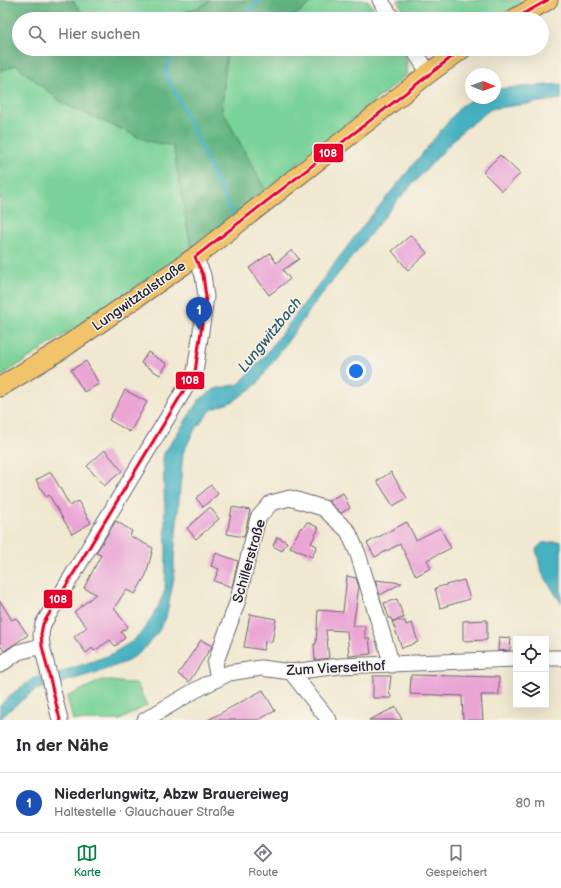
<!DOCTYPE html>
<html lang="de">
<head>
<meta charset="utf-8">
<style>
	:root { --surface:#fff; --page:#f2f2f3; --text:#2b2b33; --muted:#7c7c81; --line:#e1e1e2; --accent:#0b8043 }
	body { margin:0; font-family:"Balsamiq Sans",sans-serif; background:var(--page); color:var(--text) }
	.controls { position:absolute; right:12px; bottom:12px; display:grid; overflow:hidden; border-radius:0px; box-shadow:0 4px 16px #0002 }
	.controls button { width:36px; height:36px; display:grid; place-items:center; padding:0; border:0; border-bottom:1px solid var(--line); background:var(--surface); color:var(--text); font:20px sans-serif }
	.compass { position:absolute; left:465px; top:68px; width:36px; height:36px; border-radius:50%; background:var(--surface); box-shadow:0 4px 16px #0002; rotate:91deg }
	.you { position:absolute; left:356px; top:371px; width:14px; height:14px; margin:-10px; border:3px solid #fff; border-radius:50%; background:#1a73e8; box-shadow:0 0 0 6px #1a73e833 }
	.badge { display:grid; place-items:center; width:26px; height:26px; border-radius:50%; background:var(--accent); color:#fff; font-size:13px; font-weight:700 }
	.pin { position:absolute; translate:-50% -33px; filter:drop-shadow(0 1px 2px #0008) }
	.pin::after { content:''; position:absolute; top:21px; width:14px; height:12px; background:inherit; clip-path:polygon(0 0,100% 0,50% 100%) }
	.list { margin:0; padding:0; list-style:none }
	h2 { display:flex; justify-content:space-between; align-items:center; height:52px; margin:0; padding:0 16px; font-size:17px }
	h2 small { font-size:13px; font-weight:400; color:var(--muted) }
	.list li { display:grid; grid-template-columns:26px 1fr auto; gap:12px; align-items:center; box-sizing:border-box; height:60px; padding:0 16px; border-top:1px solid var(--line) }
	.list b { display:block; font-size:15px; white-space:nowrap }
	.list p { margin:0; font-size:13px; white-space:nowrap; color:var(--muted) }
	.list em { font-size:13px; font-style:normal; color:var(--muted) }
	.icon { flex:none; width:22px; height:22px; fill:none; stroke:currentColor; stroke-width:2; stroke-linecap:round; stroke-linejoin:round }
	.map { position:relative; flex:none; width:561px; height:720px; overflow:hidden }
	.search { position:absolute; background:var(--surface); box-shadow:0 4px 16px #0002; left:12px; right:12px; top:12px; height:44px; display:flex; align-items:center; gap:10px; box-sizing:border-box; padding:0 14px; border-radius:22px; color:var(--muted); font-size:15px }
	.sheet { height:112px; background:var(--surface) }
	nav { display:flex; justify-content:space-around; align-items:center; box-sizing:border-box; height:56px; border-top:1px solid var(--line); background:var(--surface); font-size:11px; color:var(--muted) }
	nav a { display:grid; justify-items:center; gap:2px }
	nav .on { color:var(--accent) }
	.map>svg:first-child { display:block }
</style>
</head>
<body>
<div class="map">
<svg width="561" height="720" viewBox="0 0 561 720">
	<rect width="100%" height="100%" fill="#f7f3e8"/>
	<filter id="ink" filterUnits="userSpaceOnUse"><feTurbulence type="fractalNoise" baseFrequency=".025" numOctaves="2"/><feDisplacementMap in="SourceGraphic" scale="8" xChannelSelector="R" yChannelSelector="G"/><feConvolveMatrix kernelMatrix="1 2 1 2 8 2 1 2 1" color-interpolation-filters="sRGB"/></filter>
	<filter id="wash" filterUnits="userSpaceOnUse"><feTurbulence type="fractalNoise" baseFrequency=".012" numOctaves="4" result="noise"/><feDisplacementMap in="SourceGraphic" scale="16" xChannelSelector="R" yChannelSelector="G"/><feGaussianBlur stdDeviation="0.9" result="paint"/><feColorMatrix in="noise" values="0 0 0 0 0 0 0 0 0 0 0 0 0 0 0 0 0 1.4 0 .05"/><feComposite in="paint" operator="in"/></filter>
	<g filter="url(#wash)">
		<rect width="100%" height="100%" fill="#f0e8d0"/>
		<path fill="#79d298" stroke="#4e7a6a" d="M72 0H210C178 26 126 19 87 19Z
			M315 0H368L380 19H290Z
			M397 0H528L494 19H409Z
			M227 49H400L407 59 406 75 266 191 222 110Z
			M16 65 64 104 148 141 174 146 191 248 111 304 0 377V71Z
			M102 680 137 684 147 705 120 720H73L67 697Z"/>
		<path fill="#62b480" stroke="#426b5e" d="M0 0H72L87 19H19V49H227L222 110 266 191 191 248 173 146 148 141 64 104 16 65 0 71Z
			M210 0H315L290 19H167L204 5Z"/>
		<path fill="#44b1c1" stroke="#336a7e" d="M561 84V99L491 109 461 132 397 201 318 299 257 384 234 401 211 410 194 431 183 453 174 558V577L166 618 158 632 142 651 128 661 102 671 35 690 7 712 0 720V706L10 695 34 678 58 673 110 655 133 641 145 628 158 607 165 590 166 552 163 455 199 400 215 389 239 384 263 358 359 231 461 106 474 98H495V89Z
			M561 541V603L541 571 536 549 542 543Z"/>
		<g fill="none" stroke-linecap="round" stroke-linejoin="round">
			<path stroke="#44b1c1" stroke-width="4" d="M232 19 244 13 261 0
				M175 49 171 51 166 73 232 213"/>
		</g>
		<g id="blocks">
			<path fill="#eaa5d5" d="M500 155 520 174 502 191 483 172Z
				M411 235 427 253 408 270 392 251Z
				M292 250 299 259 283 270 290 279 269 295 249 268 270 253 276 263Z
				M148 352 167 364 160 375 141 363Z
				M86 361 99 384 84 392 71 370Z
				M125 390 147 402 130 432 109 420Z
				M105 450 122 471 104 486 87 466Z
				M51 472 70 506 78 501 91 523 72 534 49 495 46 497 36 480Z
				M391 472 407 498 393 506 377 481Z
				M211 485 218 494 203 507 196 498Z
				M343 493 350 508 341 513 328 501Z
				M210 507 219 519 196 539 187 528Z
				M232 507 250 510 244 537 227 534Z
				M116 521 132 531 130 536 153 548 146 575 135 594 126 590 114 608 128 627 121 632 125 638 115 646 110 640 94 651 92 648 86 653 74 637 87 627 74 612 96 594 84 588 101 555 96 553Z
				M307 522 319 528 311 543 317 546 312 557 290 547 301 527 303 528Z
				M407 522 416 540 440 528 451 548 427 560 431 568 416 576 400 544 375 557 367 543Z
				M277 537 287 542 282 551 273 546Z
				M216 553 238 561 232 587 214 581 219 569 211 566Z
				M347 576 356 578 359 587 353 626H365V638H369L371 654 349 656 347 631 326 630 329 658 315 660 314 644H316L318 610 343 612Z
				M375 580 402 583 380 595Z
				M464 580 470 599 440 608 435 588Z
				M397 599 404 618 392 621 391 618H389L384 603Z
				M0 601 12 620 16 618 28 635 4 651 0 645Z
				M250 614 276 619 272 642 265 641 264 650 244 647Z
				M487 620V640L463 641V621Z
				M392 621H405L406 625 412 623 418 642 402 648Z
				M499 637 511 638 510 650 498 651Z
				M201 640 212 646 189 682 178 674Z
				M411 675 499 677V695H481L483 720H463L462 696 410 694Z
				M373 676H391L389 693 392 698H373Z
				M263 690 275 711 258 720H208Z
				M396 707 402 720H369Z"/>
		</g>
	</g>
	<g filter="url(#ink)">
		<use href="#blocks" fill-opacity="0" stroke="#6a676f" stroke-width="1"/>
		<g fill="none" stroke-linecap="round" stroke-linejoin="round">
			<defs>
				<path id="minor" d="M380 0 393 19
					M413 49 429 73
					M546 658H561
					M0 665 18 652 42 646
					M291 672 329 720
					M218 678 215 664 237 603 258 518 271 503 290 498 323 508 348 531 358 554 392 665
					M60 720 42 646 41 634 43 624 195 372 206 297 203 275 195 257
					M145 720 194 691 229 673 261 668 291 672 340 666 516 659"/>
				<path id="major" d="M514 19 548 0
					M0 387 62 349 195 257 429 73 462 49"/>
			</defs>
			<use href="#minor" stroke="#6a676f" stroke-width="17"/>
			<use href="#major" stroke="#6a676f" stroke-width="21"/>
			<use href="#minor" stroke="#fff" stroke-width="15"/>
			<use href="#major" stroke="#f1c36a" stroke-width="19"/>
			<defs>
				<path id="bus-1" d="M514 19 548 0
					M195 257 462 49
					M60 720 42 646 41 634 43 624 195 372 206 297 203 275 195 257"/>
			</defs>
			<use href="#bus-1" stroke="#f7f3e8" stroke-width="6"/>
			<use href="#bus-1" stroke="#e4002b" stroke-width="3"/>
		</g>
	</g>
	<g text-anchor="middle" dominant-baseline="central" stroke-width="3" stroke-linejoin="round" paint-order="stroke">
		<g font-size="14" fill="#22223b" stroke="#f7f3e8">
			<text transform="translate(139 296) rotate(-35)">Lungwitztalstraße</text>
			<text transform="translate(249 561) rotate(-74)">Schillerstraße</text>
			<text transform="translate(336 668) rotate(-3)">Zum Vierseithof</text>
		</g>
		<g font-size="15" font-style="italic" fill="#305b71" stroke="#f7f3e8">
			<text transform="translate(270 335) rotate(-51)">Lungwitzbach</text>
		</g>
	</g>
	<g stroke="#f7f3e8" stroke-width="1.5">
		<rect x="313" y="143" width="31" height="20" rx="4" fill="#e4002b"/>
		<rect x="175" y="371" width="30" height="19" rx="4" fill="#e4002b"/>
		<rect x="43" y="589" width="30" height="20" rx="4" fill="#e4002b"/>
	</g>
	<g font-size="11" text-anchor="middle" font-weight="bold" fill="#fff">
		<text x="328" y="157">108</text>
		<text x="190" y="384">108</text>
		<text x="58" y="603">108</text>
	</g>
</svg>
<div class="controls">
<button><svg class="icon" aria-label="locate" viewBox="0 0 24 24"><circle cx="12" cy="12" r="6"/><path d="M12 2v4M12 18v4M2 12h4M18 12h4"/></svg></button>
<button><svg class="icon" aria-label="layers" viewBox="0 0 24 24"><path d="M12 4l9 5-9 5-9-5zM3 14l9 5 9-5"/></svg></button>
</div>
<svg class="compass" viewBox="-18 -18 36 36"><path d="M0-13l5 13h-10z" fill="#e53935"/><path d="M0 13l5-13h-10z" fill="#7c7c81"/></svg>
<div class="you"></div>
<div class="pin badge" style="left:199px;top:330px;background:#1a4fb4">1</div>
<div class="search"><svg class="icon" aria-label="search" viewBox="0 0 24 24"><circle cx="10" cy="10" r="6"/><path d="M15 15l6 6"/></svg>Hier suchen</div>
</div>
<section class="sheet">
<h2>In der Nähe<small></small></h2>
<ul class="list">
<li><span class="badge" style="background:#1a4fb4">1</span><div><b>Niederlungwitz, Abzw Brauereiweg</b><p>Haltestelle · Glauchauer Straße</p></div><em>80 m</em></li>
</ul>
</section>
<nav>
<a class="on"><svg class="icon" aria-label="map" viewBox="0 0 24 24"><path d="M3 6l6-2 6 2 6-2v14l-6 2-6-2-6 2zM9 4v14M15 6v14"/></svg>Karte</a>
<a><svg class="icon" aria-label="directions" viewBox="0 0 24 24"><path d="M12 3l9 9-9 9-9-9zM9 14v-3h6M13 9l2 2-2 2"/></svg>Route</a>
<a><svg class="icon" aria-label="saved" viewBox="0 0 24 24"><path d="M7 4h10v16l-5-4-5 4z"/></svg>Gespeichert</a>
</nav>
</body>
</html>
